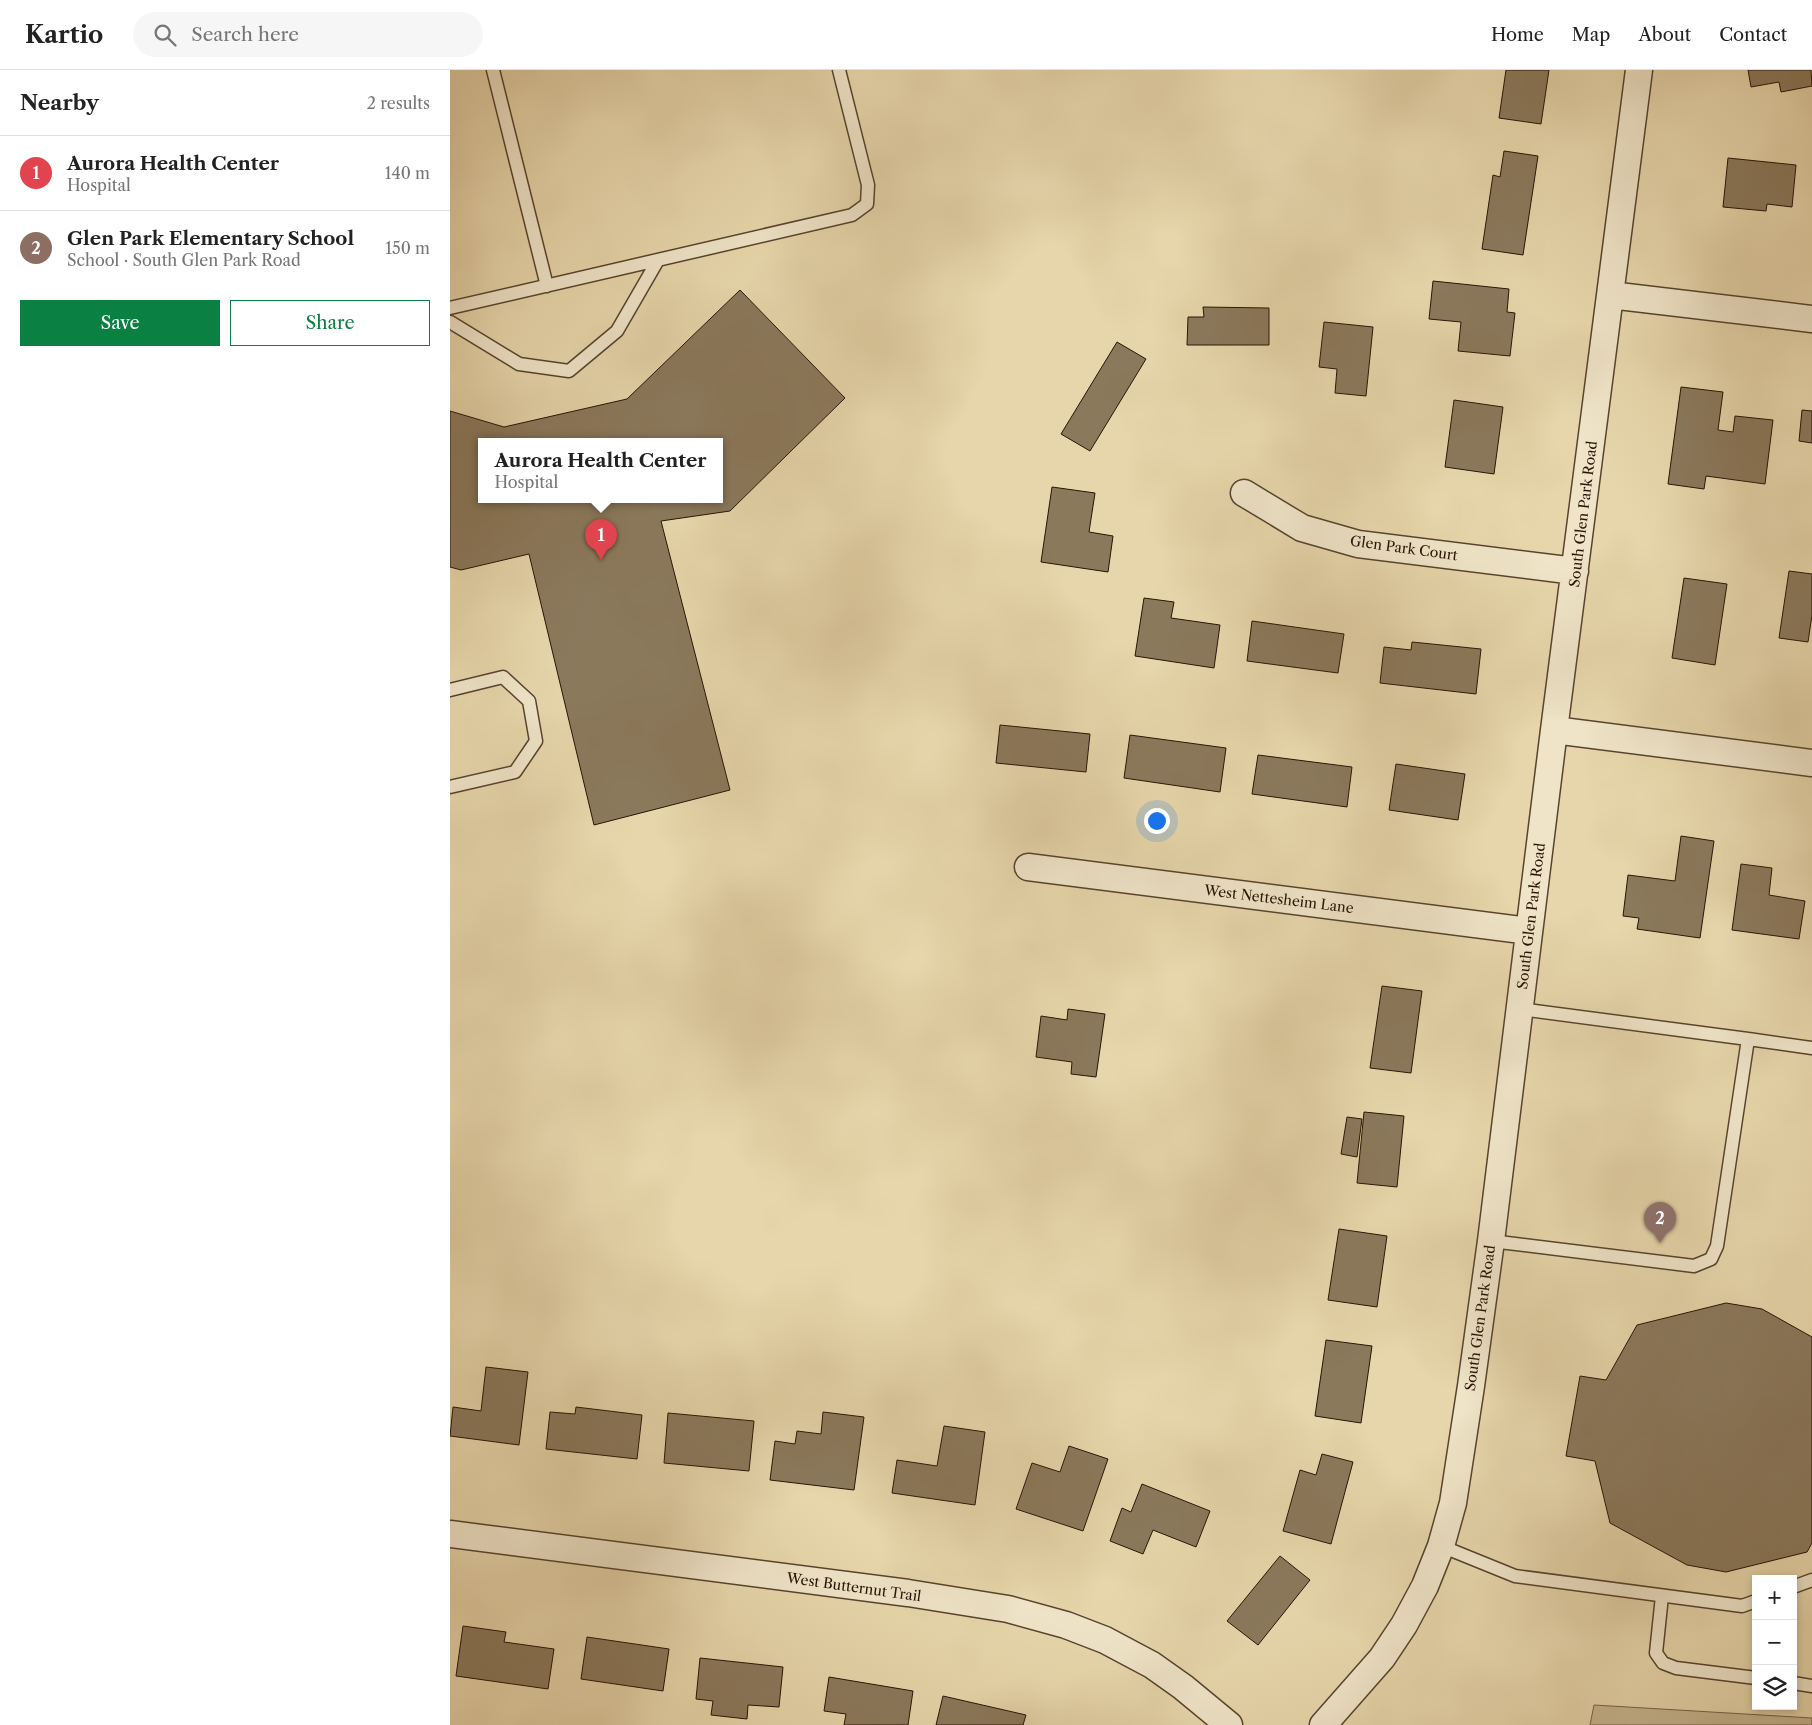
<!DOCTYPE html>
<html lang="en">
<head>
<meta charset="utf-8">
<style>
	:root { --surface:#fff; --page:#f6f6f6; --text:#222; --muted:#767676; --line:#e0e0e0; --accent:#0b8043 }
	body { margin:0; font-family:"Libre Caslon Text",serif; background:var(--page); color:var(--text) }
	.controls { position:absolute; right:15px; bottom:15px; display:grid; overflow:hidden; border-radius:0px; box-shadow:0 2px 8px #0003 }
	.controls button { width:45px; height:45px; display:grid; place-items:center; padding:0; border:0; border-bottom:1px solid var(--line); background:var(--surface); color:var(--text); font:25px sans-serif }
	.you { position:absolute; left:706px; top:750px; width:18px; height:18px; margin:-12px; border:4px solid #fff; border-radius:50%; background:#1a73e8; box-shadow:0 0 0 8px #1a73e833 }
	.badge { display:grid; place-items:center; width:32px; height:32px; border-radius:50%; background:var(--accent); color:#fff; font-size:16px; font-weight:700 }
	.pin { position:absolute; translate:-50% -41px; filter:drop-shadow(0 1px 2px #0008) }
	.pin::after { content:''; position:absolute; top:26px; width:18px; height:15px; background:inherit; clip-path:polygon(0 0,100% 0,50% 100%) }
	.popup { position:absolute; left:28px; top:368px; width:245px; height:65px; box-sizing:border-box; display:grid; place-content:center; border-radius:0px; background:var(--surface); filter:drop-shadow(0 1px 4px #0005); font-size:16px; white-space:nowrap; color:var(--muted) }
	.popup b { font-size:19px; color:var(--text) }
	.popup::after { content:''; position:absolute; left:50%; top:100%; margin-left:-10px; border:10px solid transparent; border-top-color:var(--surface) }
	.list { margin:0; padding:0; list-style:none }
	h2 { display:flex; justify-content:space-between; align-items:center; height:65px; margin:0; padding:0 20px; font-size:21px }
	h2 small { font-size:16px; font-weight:400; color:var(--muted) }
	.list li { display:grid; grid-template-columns:32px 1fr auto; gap:15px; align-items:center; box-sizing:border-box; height:75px; padding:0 20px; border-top:1px solid var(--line) }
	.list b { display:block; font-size:19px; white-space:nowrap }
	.list p { margin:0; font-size:16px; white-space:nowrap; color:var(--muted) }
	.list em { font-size:16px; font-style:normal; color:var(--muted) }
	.actions { display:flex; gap:10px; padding:15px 20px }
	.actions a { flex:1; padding:11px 0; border:1px solid var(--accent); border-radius:0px; text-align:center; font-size:18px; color:var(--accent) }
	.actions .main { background:var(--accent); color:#fff }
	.icon { flex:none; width:28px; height:28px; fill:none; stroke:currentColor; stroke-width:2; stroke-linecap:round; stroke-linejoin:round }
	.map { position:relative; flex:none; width:1362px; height:1655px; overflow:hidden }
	header { display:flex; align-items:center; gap:30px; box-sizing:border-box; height:70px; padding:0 25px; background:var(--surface); border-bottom:1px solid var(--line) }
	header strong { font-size:24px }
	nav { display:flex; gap:28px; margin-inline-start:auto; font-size:18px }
	.search { width:350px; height:45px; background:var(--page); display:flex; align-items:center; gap:12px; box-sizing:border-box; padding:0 18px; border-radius:28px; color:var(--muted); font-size:19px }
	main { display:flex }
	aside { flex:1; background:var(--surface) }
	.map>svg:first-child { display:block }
</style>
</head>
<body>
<header>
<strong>Kartio</strong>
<div class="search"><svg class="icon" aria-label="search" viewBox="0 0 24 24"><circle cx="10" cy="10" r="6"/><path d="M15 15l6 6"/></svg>Search here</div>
<nav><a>Home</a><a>Map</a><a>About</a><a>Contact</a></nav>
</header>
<main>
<aside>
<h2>Nearby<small>2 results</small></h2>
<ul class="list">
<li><span class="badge" style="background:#e0444e">1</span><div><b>Aurora Health Center</b><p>Hospital</p></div><em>140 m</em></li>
<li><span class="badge" style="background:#8d6e63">2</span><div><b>Glen Park Elementary School</b><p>School · South Glen Park Road</p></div><em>150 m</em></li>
</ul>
<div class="actions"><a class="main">Save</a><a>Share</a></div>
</aside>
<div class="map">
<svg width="1362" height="1655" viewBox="0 0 1362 1655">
	<rect width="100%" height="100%" fill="#e7d6ab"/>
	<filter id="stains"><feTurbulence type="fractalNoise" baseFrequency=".004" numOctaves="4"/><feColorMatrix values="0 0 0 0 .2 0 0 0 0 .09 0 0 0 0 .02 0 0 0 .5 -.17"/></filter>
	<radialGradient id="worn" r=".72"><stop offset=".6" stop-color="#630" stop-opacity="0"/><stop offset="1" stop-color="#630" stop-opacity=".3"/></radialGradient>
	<path fill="#c6b58f" stroke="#76644a" d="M1144 1635 1362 1648V1655H1140Z"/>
	<path fill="#8b795c" stroke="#271406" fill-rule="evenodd" d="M1056 0H1099L1091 54 1049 48Z
		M1298 0H1361L1362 16 1331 22 1329 12 1301 17Z
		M1054 81 1088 86 1073 185 1032 179 1043 105 1050 107Z
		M1278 88 1346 95 1342 137 1317 134 1316 141 1273 137Z
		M983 211 1059 219 1057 242 1065 243 1060 286 1008 281 1011 252 979 249Z
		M290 220 395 328 280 441 211 451 280 720 144 755 79 484 11 500 0 497V341L54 357 177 329ZM32 371H270V429H32Z
		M753 237 819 238V275H737L738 247H754Z
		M874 252 923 257 916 326 885 323 887 299 869 297Z
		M667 272 696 289 640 381 611 364Z
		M1231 317 1273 322 1268 360 1283 362 1285 346 1323 350 1315 414 1256 406 1254 419 1218 414Z
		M1004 330 1053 337 1044 404 995 397Z
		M1352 340 1362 341V373L1349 371Z
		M602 417 645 423 639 462 663 466 658 502 591 492Z
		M1339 501 1362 504V545L1358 572 1329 568Z
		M1234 508 1277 514 1265 595 1222 588Z
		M694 528 724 532 721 548 770 555 764 598 685 586Z
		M802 551 894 564 888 603 797 591Z
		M962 572 1031 579 1026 624 930 613 934 577 961 580Z
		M550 655 640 664 636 702 546 693Z
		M680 665 776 678 770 722 674 708Z
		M808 685 902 697 897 737 802 724Z
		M946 694 1015 704 1008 750 939 740Z
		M1231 766 1264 771 1250 868 1187 859 1189 848 1173 846 1178 805 1225 811Z
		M1291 794 1322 798 1319 825 1355 831 1349 869 1282 860Z
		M932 916 972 921 961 1003 920 998Z
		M618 939 655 944 646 1007 621 1004 622 992 586 987 591 946 617 950Z
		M914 1042 954 1046 947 1117 907 1113Z
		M897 1047 912 1049 907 1087 891 1084Z
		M889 1159 937 1166 927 1237 878 1230Z
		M1276 1233 1312 1239 1362 1267V1473L1357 1482 1276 1502 1237 1495 1160 1453 1145 1391 1116 1386 1130 1306 1156 1310 1187 1255Z
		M876 1270 922 1276 911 1353 865 1346Z
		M36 1297 78 1302 69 1375 0 1366 3 1337 31 1341Z
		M126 1337 192 1345 187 1389 96 1379 100 1342 125 1344Z
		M373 1342 414 1347 404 1420 320 1410 325 1371 345 1374 347 1361 371 1364Z
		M218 1343 304 1351 299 1401 214 1393Z
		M494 1356 535 1362 525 1435 442 1423 447 1390 487 1396Z
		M619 1376 658 1389 633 1461 566 1439 582 1393 610 1402Z
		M872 1384 903 1392 881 1474 833 1461 850 1400 866 1405Z
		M692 1414 760 1441 746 1477 703 1460 693 1484 660 1471 672 1438 681 1442Z
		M830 1486 860 1510 808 1575 777 1551Z
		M13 1556 56 1562 54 1572 104 1579 98 1619 6 1606Z
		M137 1567 219 1579 213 1621 131 1609Z
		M250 1588 333 1597 329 1637 298 1635 297 1649 261 1645 263 1631 246 1629Z
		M379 1607 463 1621 458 1655H394L396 1644 374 1641Z
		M493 1626 576 1645 573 1655H486Z"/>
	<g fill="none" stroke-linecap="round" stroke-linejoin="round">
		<defs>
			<path id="lane" d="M43 0 97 216
				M0 238 402 145 417 134 418 115 389 0
				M0 252 69 294 119 301 167 261 208 190
				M0 620 53 607 79 631 86 671 65 702 0 717
				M1298 969 1362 978
				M1041 1171 1244 1196 1261 1189 1267 1176 1298 969 1070 939
				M991 1476 1065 1506 1292 1536 1306 1531
				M1343 1517 1362 1510
				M1212 1526 1206 1583 1213 1593 1226 1598 1306 1608
				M1343 1613 1362 1616"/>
			<path id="street" d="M1160 225 1362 249
				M794 423 852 458 908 474 1125 501
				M1104 660 1362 693
				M578 797 1079 861
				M0 1464 458 1523 558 1539 616 1555 655 1570 702 1595 733 1617 779 1655
				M873 1655 932 1588 954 1555 975 1516 991 1476 1003 1433 1021 1316 1041 1171 1104 660 1189 0"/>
		</defs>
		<use href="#lane" stroke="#57442f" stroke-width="15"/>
		<use href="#street" stroke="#57442f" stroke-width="29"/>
		<use href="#lane" stroke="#efe4c8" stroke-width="12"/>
		<use href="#street" stroke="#efe4c8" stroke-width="26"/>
	</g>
	<g text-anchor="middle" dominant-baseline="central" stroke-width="4" stroke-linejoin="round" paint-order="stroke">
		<g font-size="14" fill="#271406" stroke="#efe4c8">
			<text transform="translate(1133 444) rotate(-83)">South Glen Park Road</text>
			<text transform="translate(954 478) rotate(8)">Glen Park Court</text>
			<text transform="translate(829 829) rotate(7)">West Nettesheim Lane</text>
			<text transform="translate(1081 846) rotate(-83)">South Glen Park Road</text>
			<text transform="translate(1030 1248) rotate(-82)">South Glen Park Road</text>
			<text transform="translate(404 1517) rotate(8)">West Butternut Trail</text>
		</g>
	</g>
	<rect width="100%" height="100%" filter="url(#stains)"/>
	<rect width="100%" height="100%" fill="url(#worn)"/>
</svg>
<div class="controls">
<button>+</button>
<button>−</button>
<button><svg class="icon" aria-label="layers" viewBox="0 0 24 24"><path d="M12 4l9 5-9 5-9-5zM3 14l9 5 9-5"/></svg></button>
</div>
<div class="you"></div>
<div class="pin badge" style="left:151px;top:490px;background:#e0444e">1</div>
<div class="popup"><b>Aurora Health Center</b>Hospital</div>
<div class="pin badge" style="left:1210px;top:1173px;background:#8d6e63">2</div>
</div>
</main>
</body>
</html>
